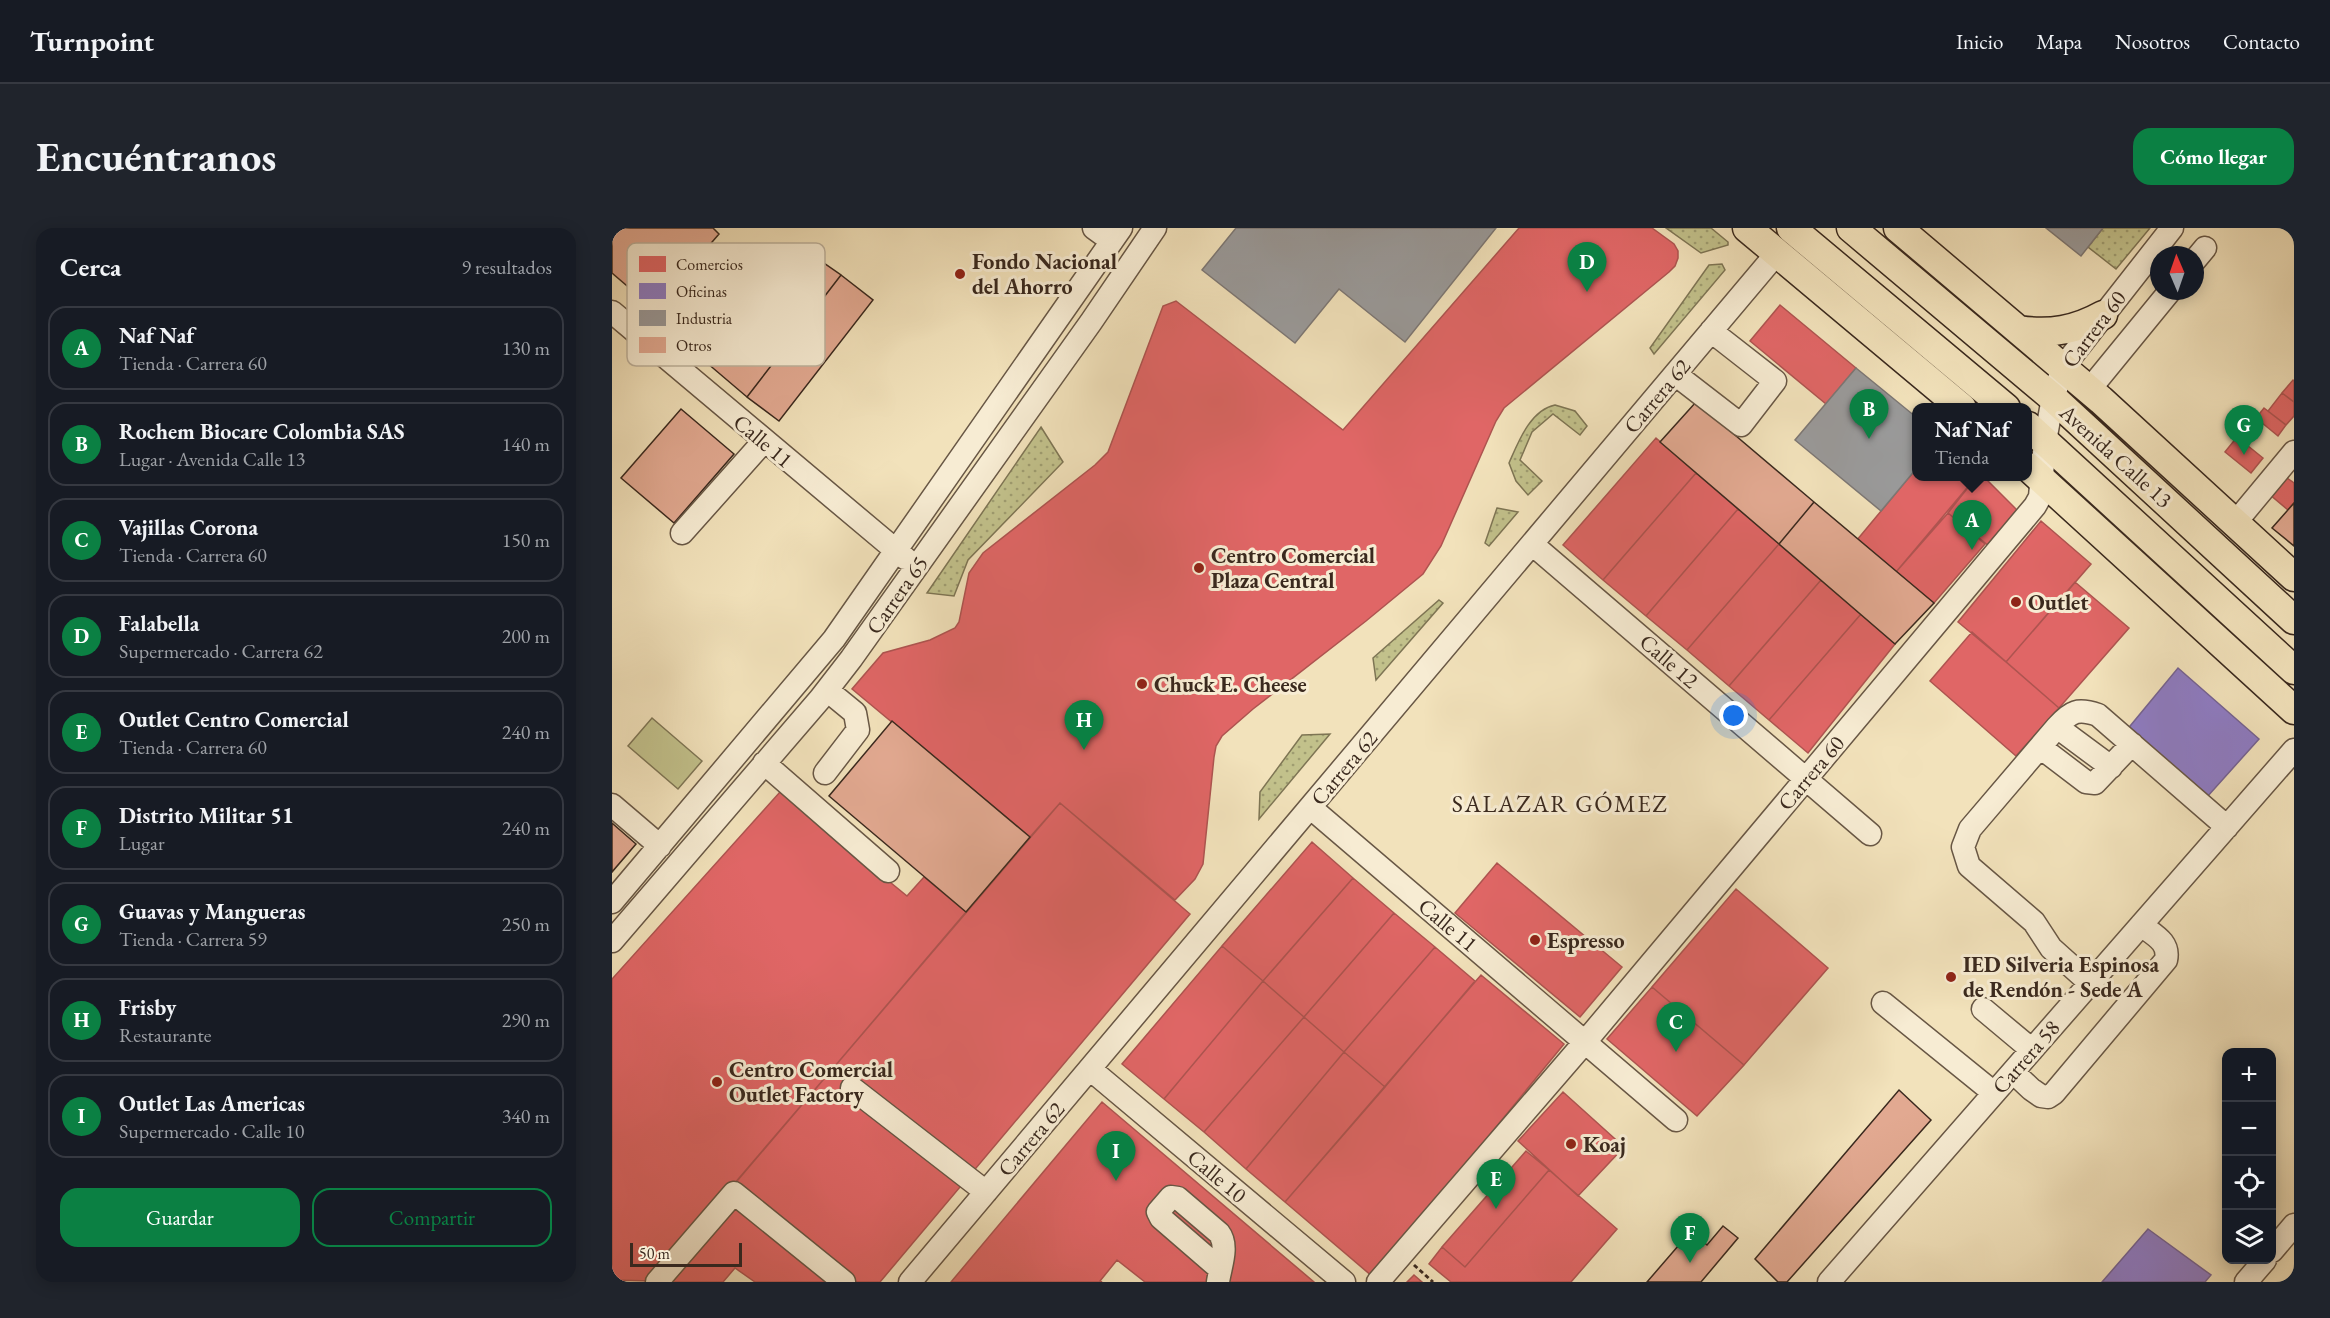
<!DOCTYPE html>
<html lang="es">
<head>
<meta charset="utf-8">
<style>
	:root { --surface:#171b24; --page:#20242c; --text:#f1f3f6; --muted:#9ea1a6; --line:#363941; --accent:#0b8043 }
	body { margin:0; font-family:"EB Garamond",serif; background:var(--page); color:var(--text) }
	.controls { position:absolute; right:18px; bottom:18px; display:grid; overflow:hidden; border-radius:12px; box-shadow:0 3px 15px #0003 }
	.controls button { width:54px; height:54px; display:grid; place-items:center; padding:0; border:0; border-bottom:2px solid var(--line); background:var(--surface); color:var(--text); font:30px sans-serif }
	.compass { position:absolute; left:1538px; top:18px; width:54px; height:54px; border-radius:50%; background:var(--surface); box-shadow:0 3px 15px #0003; rotate:358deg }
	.scale { position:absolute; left:18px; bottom:15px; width:112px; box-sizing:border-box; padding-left:6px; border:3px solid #3a291e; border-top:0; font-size:16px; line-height:21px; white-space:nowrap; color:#3a291e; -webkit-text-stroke:4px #f7ecd3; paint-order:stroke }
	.you { position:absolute; left:1122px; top:488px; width:21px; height:21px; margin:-15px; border:4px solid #fff; border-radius:50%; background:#1a73e8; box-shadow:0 0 0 9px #1a73e833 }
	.badge { display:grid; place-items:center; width:39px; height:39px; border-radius:50%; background:var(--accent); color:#fff; font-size:20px; font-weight:700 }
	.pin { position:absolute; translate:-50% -50px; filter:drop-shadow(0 2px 3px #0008) }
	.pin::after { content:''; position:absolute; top:32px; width:21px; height:18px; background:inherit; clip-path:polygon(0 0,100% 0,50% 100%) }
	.popup { position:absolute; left:1300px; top:175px; width:120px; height:78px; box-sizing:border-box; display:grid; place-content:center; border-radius:12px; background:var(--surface); filter:drop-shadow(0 2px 4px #0005); font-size:20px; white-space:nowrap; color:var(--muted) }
	.popup b { font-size:22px; color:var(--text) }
	.popup::after { content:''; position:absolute; left:50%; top:100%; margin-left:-12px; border:12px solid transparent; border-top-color:var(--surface) }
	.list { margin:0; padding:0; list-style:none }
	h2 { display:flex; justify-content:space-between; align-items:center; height:78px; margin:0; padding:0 24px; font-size:26px }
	h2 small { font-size:20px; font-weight:400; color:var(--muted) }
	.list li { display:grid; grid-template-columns:39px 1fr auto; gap:18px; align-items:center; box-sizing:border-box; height:84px; margin:0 12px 12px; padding:0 12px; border:2px solid var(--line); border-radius:18px }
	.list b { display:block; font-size:22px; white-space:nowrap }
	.list p { margin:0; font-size:20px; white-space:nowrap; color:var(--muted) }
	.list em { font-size:20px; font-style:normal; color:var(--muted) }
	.actions { display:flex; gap:12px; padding:18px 24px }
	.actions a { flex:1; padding:14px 0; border:2px solid var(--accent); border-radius:18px; text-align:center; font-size:21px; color:var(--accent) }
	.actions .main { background:var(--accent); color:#fff }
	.icon { flex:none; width:33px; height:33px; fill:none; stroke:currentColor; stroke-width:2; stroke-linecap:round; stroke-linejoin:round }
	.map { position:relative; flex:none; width:1682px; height:1054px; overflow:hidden; border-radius:18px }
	header { display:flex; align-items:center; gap:36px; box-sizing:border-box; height:84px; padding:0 30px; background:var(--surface); border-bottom:2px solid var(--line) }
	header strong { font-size:28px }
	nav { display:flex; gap:33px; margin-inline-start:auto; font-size:21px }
	.intro { display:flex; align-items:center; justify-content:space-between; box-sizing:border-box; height:144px; padding:0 36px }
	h1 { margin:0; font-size:42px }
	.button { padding:15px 27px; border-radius:18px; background:var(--accent); color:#fff; font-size:21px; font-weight:700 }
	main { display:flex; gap:36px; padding:0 36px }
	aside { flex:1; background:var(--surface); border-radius:18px; box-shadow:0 3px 15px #0003 }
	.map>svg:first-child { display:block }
</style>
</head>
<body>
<header>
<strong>Turnpoint</strong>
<nav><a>Inicio</a><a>Mapa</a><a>Nosotros</a><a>Contacto</a></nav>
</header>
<div class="intro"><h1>Encuéntranos</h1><a class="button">Cómo llegar</a></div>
<main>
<aside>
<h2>Cerca<small>9 resultados</small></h2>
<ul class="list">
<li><span class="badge">A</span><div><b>Naf Naf</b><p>Tienda · Carrera 60</p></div><em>130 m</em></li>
<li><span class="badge">B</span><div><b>Rochem Biocare Colombia SAS</b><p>Lugar · Avenida Calle 13</p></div><em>140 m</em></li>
<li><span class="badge">C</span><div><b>Vajillas Corona</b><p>Tienda · Carrera 60</p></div><em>150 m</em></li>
<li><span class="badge">D</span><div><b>Falabella</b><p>Supermercado · Carrera 62</p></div><em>200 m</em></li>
<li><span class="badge">E</span><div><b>Outlet Centro Comercial</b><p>Tienda · Carrera 60</p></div><em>240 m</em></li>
<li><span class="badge">F</span><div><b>Distrito Militar 51</b><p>Lugar</p></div><em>240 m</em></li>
<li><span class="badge">G</span><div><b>Guavas y Mangueras</b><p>Tienda · Carrera 59</p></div><em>250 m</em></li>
<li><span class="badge">H</span><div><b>Frisby</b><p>Restaurante</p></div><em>290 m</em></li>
<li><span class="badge">I</span><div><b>Outlet Las Americas</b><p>Supermercado · Calle 10</p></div><em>340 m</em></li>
</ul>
<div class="actions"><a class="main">Guardar</a><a>Compartir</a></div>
</aside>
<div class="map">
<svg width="1682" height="1054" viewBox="0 0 1682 1054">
	<defs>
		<pattern id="grass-dots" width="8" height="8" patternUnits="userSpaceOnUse" patternTransform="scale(1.5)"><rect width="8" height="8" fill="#c2c18b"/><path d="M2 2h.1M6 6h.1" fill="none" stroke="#9f9d71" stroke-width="1.8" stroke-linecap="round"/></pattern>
	</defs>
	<rect width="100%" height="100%" fill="#f2e2bb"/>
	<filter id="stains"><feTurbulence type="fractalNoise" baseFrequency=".00333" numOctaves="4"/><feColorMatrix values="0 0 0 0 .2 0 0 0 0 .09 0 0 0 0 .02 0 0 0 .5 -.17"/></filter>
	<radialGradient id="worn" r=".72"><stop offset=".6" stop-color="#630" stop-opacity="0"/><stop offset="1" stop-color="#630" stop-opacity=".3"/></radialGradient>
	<path fill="url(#grass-dots)" stroke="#7e7554" stroke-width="1.5" d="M1054 0H1099L1116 14V17L1089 25Z
		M1491 0H1538L1504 41 1476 19Z
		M1110 36 1113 42 1042 126 1038 120 1097 37Z
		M943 177 963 183 975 198 968 207 941 186 920 204 908 232 930 253 916 267 904 253 897 235C906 215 918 182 943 177Z
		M429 199 451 234 356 332 342 368 315 365Z
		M885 280 906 284 877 318 873 315Z
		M827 372 831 375 764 452 761 430Z
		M718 506 647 591 648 564 690 507Z"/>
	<path fill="#c2c18b" stroke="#7e7554" stroke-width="1.5" d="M40 490 90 533 66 561 16 518Z"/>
	<path fill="#e06666" stroke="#ae5450" stroke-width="1.5" d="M907 0H1040L1062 16 1066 23V30L1063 38 1057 44 892 180 884 193 829 318 811 346 754 393 641 481 610 508 604 518 602 529 591 636 583 651 563 672 448 575 418 609 240 461 271 425 318 412 343 400 347 394 357 345 371 325 483 237 496 224 551 78 564 73 731 202Z
		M1168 77 1244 140 1214 176 1138 113Z
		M1681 152 1682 153V174L1670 165Z
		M1670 165 1682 174V188L1674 197 1656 183Z
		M1652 180 1674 197 1666 208 1644 190Z
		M1625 209 1651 230 1639 245 1613 224Z
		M1044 210 1084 245 991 352 951 317Z
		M1304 241V248H1365L1284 344 1245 312Z
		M1084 245 1126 281 1034 388 991 352Z
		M1365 248H1371L1405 282 1377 318 1336 285Z
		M1675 250 1682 255V275L1676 282 1657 266Z
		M1126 281 1167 316 1075 422 1034 388Z
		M1336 285 1373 316 1322 375 1284 344Z
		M1429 293 1479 336 1394 434 1346 394Z
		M1167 316 1209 352 1117 458 1075 422Z
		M1209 352 1249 386 1157 492 1117 458Z
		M1463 354 1517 400 1447 480 1394 434Z
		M1249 386 1283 416 1196 525 1157 492Z
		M1360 404 1447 480 1404 528 1318 453Z
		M168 564 295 668 312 649 354 684 40 1053 0 1052V751Z
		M448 575 578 686 268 1054H238L122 956Z
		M700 614 741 650 651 753 610 718Z
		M885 635 1010 739 968 789 843 685Z
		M741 650 782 685 692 789 651 753Z
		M1124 661 1216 740 1132 837 1040 759Z
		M782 685 823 719 732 824 692 789Z
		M610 718 651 753 552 871 510 836Z
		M823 719 863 753 773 859 732 824Z
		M869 747 952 816 761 1049 673 974Z
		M651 753 692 789 592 904 552 871Z
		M1040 759 1132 837 1085 888 995 811Z
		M692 789 732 824 634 941 592 904Z
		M732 824 773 859 673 974 634 941Z
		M951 864 1012 919 966 968 906 913Z
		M490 874 702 1054H533L505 1032 488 1053 490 1054H339Z
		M914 923 937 942 853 1039 830 1019Z
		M937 942 1005 1001 959 1054H839L817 1036 830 1019 853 1039Z
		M123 973 226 1054H143L123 1040 111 1054H50Z
		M802 1047 810 1054H795Z"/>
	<path fill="#8e7cc3" stroke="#756392" stroke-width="1.5" d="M1566 440 1647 511 1595 569 1514 503Z
		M1536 1001 1599 1047 1593 1054H1490Z"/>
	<path fill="#999" stroke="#7c7774" stroke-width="1.5" d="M624 0H884L793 114 727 61 683 115 590 42Z
		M1434 0H1491L1469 28Z
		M1244 140 1304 189V241L1269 283 1183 212Z"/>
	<path fill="#e2a991" stroke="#3a291e" stroke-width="1.5" d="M6 0H101L107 6 42 81 0 45V7Z
		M186 17 229 47 135 169 95 135Z
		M229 47 261 72 167 193 135 169Z
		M1084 174 1202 274 1167 316 1048 214Z
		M69 181 122 226 62 295 9 250Z
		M1202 274 1322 375 1283 416 1167 316Z
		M1682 275V318L1660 300Z
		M280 493 418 609 354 684 217 568Z
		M0 595 24 616 0 644Z
		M1287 862 1319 892 1175 1054H1166L1143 1031Z
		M1111 998 1126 1010 1089 1054H1035L1079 1003 1095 1017Z"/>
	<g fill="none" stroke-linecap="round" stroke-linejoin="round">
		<defs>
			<path id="minor" d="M482 0 500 13
				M1583 32 1593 20
				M0 84 293 330
				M1063 146 1129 197 1163 153 1099 103
				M1477 162 1558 63
				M1623 295 1682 224
				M70 305 152 213
				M920 316 1258 606
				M1445 499 1499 539
				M1428 519 1474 554 1483 555 1520 516
				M152 535 276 643
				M213 545 246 502 243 485 215 462
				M0 577 48 618
				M699 580 1064 892
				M0 674 222 411 509 0
				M0 713 208 471 239 431 479 94 543 0
				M1478 755 1439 720 1422 694 1357 638 1351 619 1358 601 1445 499C1459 483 1466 480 1486 487L1615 599
				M1271 775 1382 865
				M1371 781 1420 822
				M478 841 732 1054
				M1401 844 1419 861 1429 868 1436 869 1442 865 1554 732C1558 714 1542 707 1529 697
				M240 860 374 964
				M1660 1023 1682 997
				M45 1054 122 965 232 1054
				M298 1054 1165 25
				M606 1054C608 1039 617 1018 607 1005L566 970 559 969 546 984 549 990 608 1041
				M766 1054 973 814 1423 278 1428 269 1433 213 1441 170 1451 139 1560 0
				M1217 1054 1682 522
				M1634 1054 1653 1032"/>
			<path id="major" d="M1135 0 1350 180
				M1179 0 1394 180
				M1239 0 1441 170 1682 392
				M1286 0 1489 172 1682 349
				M1407 102C1438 107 1464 102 1491 87
				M1416 198 1682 442
				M1416 239 1682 482"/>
		</defs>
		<use href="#minor" stroke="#685745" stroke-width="25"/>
		<use href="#major" stroke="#3a291e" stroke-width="31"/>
		<path stroke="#3a291e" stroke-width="3" stroke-dasharray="4.5 3" stroke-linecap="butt" d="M802 1037 821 1054"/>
		<use href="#minor" stroke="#f7ecd3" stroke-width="22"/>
		<use href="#major" stroke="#f2e2bb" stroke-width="28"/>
	</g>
	<g fill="#8f2418" stroke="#f7ecd3" stroke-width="2">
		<circle cx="348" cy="46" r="6"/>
		<circle cx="587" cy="340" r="6"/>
		<circle cx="1404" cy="374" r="6"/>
		<circle cx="530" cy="456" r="6"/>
		<circle cx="923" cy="712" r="6"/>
		<circle cx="1339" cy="749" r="6"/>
		<circle cx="105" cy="854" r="6"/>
		<circle cx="959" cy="916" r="6"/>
	</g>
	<g text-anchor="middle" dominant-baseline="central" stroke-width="6" stroke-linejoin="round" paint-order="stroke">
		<g font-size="22" font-weight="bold" fill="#3a291e" stroke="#f7ecd3" text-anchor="start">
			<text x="360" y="33">Fondo Nacional<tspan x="360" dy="25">del Ahorro</tspan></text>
			<text x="599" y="327">Centro Comercial<tspan x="599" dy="25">Plaza Central</tspan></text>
			<text x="1416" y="374">Outlet</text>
			<text x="542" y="456">Chuck E. Cheese</text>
			<text x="935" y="712">Espresso</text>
			<text x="1351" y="736">IED Silveria Espinosa<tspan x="1351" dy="25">de Rendón - Sede A</tspan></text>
			<text x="117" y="841">Centro Comercial<tspan x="117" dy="25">Outlet Factory</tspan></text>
			<text x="971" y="916">Koaj</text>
		</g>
		<g font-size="22" fill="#3a291e" stroke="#f7ecd3">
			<text transform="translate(1482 101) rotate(-53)">Carrera 60</text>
			<text transform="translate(1045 168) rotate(-50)">Carrera 62</text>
			<text transform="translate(151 213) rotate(40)">Calle 11</text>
			<text transform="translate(1504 228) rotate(42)">Avenida Calle 13</text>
			<text transform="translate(285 367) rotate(-55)">Carrera 65</text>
			<text transform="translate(1057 433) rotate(41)">Calle 12</text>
			<text transform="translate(732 540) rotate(-50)">Carrera 62</text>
			<text transform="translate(1199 545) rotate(-50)">Carrera 60</text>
			<text transform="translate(836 697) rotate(40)">Calle 11</text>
			<text transform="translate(1414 829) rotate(-49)">Carrera 58</text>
			<text transform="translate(419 911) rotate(-50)">Carrera 62</text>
			<text transform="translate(605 948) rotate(40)">Calle 10</text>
		</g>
		<g font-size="24" letter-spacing="1.5" fill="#3a291e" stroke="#f7ecd3">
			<text x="948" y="575">SALAZAR GÓMEZ</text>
		</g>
	</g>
	<rect x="15" y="15" width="198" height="123" rx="9" fill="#f7ecd3" stroke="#beb29d" stroke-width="1.5"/>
	<rect x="27" y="28" width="27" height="16" fill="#e06666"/>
	<rect x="27" y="55" width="27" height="16" fill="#8e7cc3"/>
	<rect x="27" y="82" width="27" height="16" fill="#999"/>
	<rect x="27" y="109" width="27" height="16" fill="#e2a991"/>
	<g font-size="16" fill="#3a291e">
		<text x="64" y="42">Comercios</text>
		<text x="64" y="69">Oficinas</text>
		<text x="64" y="96">Industria</text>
		<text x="64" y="123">Otros</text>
	</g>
	<rect width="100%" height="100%" filter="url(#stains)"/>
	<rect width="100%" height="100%" fill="url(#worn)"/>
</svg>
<div class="controls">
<button>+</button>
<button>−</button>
<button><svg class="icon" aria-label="locate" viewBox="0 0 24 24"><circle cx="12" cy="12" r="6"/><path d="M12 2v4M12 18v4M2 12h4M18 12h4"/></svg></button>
<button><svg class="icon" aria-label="layers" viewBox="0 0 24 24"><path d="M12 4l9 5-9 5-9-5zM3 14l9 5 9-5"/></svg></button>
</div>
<svg class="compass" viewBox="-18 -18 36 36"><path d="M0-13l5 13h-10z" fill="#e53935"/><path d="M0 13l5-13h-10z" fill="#9ea1a6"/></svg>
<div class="scale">50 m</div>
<div class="you"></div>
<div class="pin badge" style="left:1360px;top:322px">A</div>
<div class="popup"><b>Naf Naf</b>Tienda</div>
<div class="pin badge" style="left:1257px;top:211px">B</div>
<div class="pin badge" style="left:1064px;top:824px">C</div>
<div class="pin badge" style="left:975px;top:64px">D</div>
<div class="pin badge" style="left:884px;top:981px">E</div>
<div class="pin badge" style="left:1078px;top:1035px">F</div>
<div class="pin badge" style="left:1632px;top:227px">G</div>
<div class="pin badge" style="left:472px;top:522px">H</div>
<div class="pin badge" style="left:504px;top:953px">I</div>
</div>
</main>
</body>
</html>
